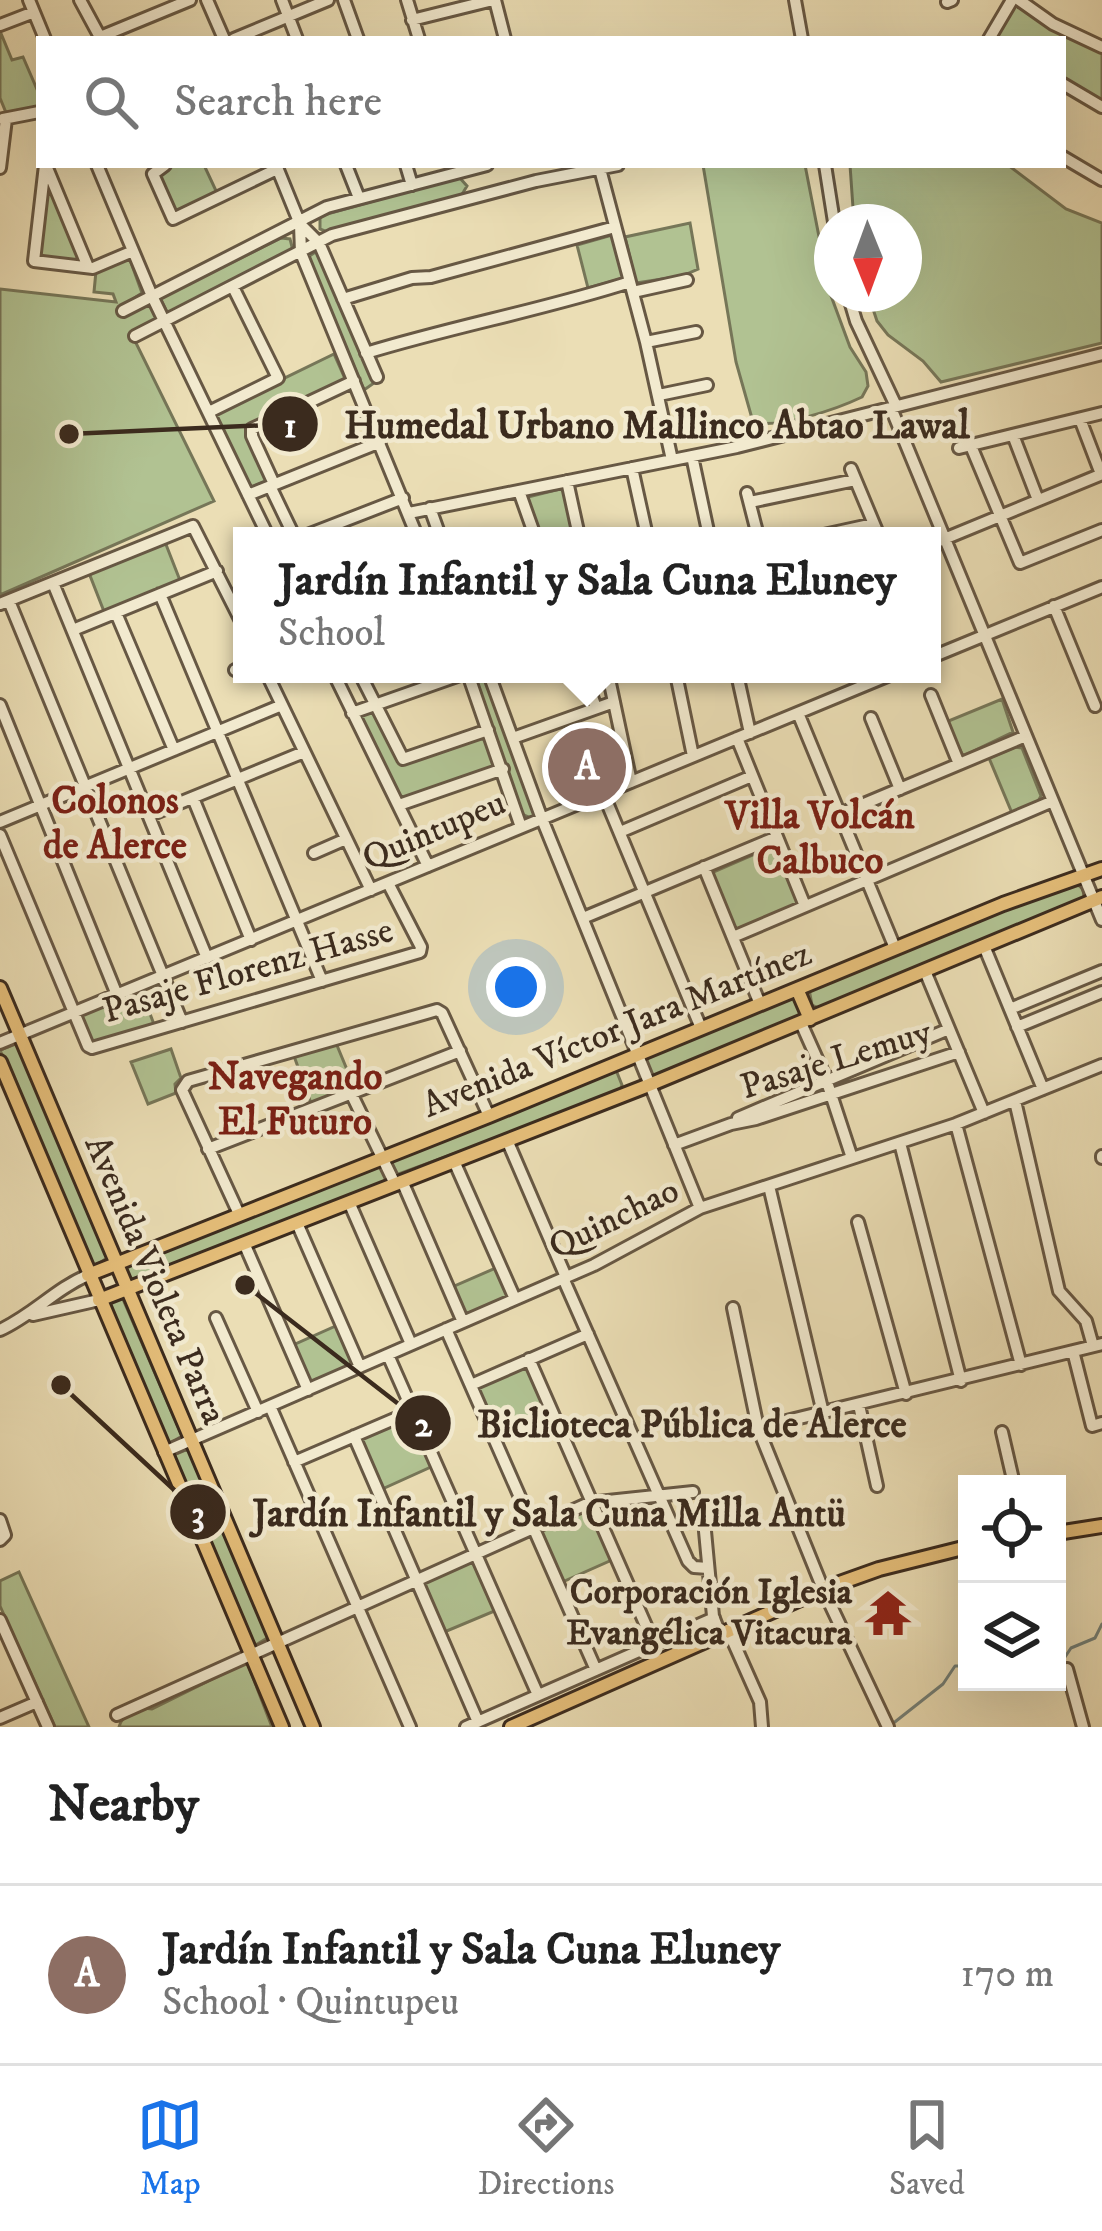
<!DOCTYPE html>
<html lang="en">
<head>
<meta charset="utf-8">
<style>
	:root { --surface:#fff; --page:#f6f6f6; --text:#222; --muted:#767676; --line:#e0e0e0; --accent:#1a73e8 }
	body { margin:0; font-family:"IM FELL DW Pica",serif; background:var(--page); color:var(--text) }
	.controls { position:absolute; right:36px; bottom:36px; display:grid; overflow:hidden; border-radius:0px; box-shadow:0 12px 48px #0002 }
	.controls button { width:108px; height:108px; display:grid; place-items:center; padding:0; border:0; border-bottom:3px solid var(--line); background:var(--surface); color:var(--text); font:60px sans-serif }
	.compass { position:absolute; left:814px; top:204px; width:108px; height:108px; border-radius:50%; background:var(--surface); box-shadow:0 12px 48px #0002; rotate:179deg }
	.you { position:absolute; left:516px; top:987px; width:42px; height:42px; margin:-30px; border:9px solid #fff; border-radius:50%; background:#1a73e8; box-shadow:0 0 0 18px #1a73e833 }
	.badge { display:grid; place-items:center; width:78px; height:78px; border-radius:50%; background:var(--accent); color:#fff; font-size:39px; font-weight:700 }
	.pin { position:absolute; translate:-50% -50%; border:6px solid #fff; box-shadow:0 3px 12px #0006 }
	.popup { position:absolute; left:233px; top:527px; width:708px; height:156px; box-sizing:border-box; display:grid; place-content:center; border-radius:0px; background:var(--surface); filter:drop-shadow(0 3px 9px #0005); font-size:39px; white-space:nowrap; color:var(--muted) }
	.popup b { font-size:45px; color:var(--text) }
	.popup::after { content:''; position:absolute; left:50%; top:100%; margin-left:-24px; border:24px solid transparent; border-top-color:var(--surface) }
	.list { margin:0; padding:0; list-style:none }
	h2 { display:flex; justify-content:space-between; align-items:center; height:156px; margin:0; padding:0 48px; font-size:51px }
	h2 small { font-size:39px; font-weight:400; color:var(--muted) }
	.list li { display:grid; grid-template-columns:78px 1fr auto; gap:36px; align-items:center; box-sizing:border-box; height:180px; padding:0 48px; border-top:3px solid var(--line) }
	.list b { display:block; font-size:45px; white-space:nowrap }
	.list p { margin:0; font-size:39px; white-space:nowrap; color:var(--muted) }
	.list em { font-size:39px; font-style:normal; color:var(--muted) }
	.icon { flex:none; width:66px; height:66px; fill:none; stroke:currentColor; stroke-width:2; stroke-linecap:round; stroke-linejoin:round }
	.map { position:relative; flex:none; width:1102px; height:1727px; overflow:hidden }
	.search { position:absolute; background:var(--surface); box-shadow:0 12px 48px #0002; left:36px; right:36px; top:36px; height:132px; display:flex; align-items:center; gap:30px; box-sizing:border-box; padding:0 42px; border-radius:0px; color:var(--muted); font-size:45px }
	.sheet { height:336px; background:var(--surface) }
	nav { display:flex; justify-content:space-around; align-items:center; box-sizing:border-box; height:168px; border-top:3px solid var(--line); background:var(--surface); font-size:33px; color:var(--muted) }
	nav a { display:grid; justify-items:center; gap:6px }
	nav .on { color:var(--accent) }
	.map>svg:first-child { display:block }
</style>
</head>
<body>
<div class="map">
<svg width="1102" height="1727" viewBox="0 0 1102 1727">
	<rect width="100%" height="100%" fill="#ebdeb5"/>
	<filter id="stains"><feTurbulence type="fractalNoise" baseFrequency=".00167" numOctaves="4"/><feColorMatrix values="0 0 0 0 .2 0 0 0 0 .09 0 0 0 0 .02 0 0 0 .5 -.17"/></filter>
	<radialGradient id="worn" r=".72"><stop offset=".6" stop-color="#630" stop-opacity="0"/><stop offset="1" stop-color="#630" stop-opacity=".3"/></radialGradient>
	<path fill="#b1c292" stroke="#767658" stroke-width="3" d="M1013 6H1020L1102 52V104L1063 80V39H996Z
		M0 31 12 60 23 57 39 94V107L7 115 0 98Z
		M172 165H204L218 195 175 214 157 174Z
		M703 165H805L830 293 850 347 866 372 868 386 862 397C837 409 779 429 753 422L736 362Z
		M850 165H1008L1066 209 1102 223V343L941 382 923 361 888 335 877 321 868 294H904V222H854Z
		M459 177 467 186 461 196 327 232 320 229V216Z
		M48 181 82 263 38 258Z
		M690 223 698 269 682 276 636 283 625 237Z
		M612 235 624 278 588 288 577 245Z
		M281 238 290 239 293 251 168 314 160 298Z
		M317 251 374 383 364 390 308 257Z
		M129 257 142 293 119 308 123 316 151 302 159 318 131 333 214 501 0 595V289L116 302 113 294 94 292 96 271Z
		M334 354 346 381 251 427 268 480 250 488 213 413Z
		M564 488 577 536H537L524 498Z
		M165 542 181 583 105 614 89 573Z
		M473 674H484L534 814 531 818 522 814Z
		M1002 699 1013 732 963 756 946 722Z
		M373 711 397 757 484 735 495 766 400 802 359 716Z
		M1015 747 1022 748 1041 796 1037 803 1012 813 989 758Z
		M776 845 799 903 735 930 711 873Z
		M1077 884 1083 889 1084 898 821 1009 812 1005 809 989 1003 909Z
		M141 990 155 1027 93 1045 78 1016Z
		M791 996H795L802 1015 653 1077 644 1057Z
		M18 1043 107 1258 93 1267 0 1050Z
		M336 1043 355 1089 312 1106 294 1056Z
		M171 1049 181 1078 175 1084 176 1093 148 1104 131 1062Z
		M616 1070 622 1085 619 1093 396 1175 390 1161Z
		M380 1165 388 1181 129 1284 122 1267Z
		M498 1267 509 1297 465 1316 450 1288Z
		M122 1297 182 1436 169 1444 107 1303Z
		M338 1325 354 1364 311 1383 291 1346Z
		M526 1364 551 1415 497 1438 476 1390 477 1385Z
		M409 1416 433 1466 380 1490 359 1438Z
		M188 1449 269 1637 254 1646 171 1456Z
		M591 1508 614 1559 560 1583 538 1531Z
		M473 1560 497 1610 442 1633 422 1583Z
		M19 1572 89 1727H55L0 1606V1581Z
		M247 1662 272 1727H119C121 1715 141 1707 152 1709Z"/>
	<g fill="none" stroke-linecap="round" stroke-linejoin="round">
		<path stroke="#748179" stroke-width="3" d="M1057 1669 1071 1648 1095 1638 1102 1624
			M891 1725 943 1684 955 1666H967"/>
		<defs>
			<path id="minor" d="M29 0 45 39
				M80 0 100 37 190 0
				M207 0 224 39
				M282 0 297 39
				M344 0 358 39
				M407 0 419 39
				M495 0 505 39
				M795 0 802 39
				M1019 0 1053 24 1102 47
				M947 2 952 0
				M412 20 493 0
				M0 25 34 12
				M234 39 328 0
				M989 39 1012 0
				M1063 84 1102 107
				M3 119 39 112
				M1063 157 1102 180
				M45 165 34 261 93 268 133 251
				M97 165 152 296 268 536
				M165 165 153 174 173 219 277 169
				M276 165 300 224 301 253 417 536
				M346 165 359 198
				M406 165 412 185
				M825 165 834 222
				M0 168 6 119
				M47 168 88 267
				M600 169 646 342 672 460
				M300 224 319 243 377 377
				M633 292 687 280
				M848 294 856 321 896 406
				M343 299 412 278 431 277 615 227
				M123 311 327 207 487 165
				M135 336 332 235 536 181 618 165
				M646 342 696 332
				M366 353C454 326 543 310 630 282
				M659 395 707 385
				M891 408 1102 920
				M211 411 278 378 233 287
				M1080 419 1101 474
				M1013 435 1038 500
				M971 446 1020 563 1102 530
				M959 448 1102 413
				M692 456 709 536
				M632 468 647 536
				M851 469 879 536
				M567 481 579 536
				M274 484 252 436V429L354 381
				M270 486 294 536
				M519 491 535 536
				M747 493 758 536
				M248 495 380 442
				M750 502 855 480
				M430 508 440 536
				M409 513 737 447 1102 354
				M305 536 403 498
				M819 536 874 524
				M932 544 1102 474
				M53 583 207 958
				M160 594 322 981
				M9 601 182 1022
				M0 604 193 526 242 623
				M1054 606 1095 706
				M116 613 174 750
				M73 630 217 571
				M932 657 1102 587
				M235 670 242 667
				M267 674 371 890
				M334 674 428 866
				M360 674 403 759 488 730
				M468 674 521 827
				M489 674 542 819 700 1208
				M584 674 596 708
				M608 674 631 782
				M676 674 693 756
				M737 674 750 733
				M931 695 959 764
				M0 705 117 995
				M352 713 463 674
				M798 713 895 948
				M871 718 900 789
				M513 738 614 702
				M737 738 805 906
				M603 793 701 1028
				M193 798 251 940
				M399 805 503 769
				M840 814 1026 736
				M150 815 304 752
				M0 822 282 705
				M620 832 752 776
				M0 835 88 1046 92 1048 420 952 421 947 388 883
				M314 853 346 839
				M704 867 760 1004
				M583 918 777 837
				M733 937 1053 801
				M984 946 1043 1089
				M925 971 984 1113
				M1010 1009 1102 971
				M801 1023 826 1079 852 1158
				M1017 1027 1102 992
				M0 1043 892 674
				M351 1093 395 1184
				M1015 1101 1059 1291 1086 1321 1093 1346
				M738 1118 949 1029
				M956 1124 1021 1365
				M507 1140 566 1277
				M900 1143 961 1381
				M674 1145 731 1124 756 1119 959 1052
				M208 1149 460 1051
				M1102 1156V1158
				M454 1161 515 1299
				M402 1181 463 1322
				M769 1186 823 1413
				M349 1202 411 1344
				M239 1214 182 1090 188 1081 437 1010 442 1013 489 1116
				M858 1222 906 1394
				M297 1223 360 1367
				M244 1243 308 1390
				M563 1278 688 1561 694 1567 708 1568
				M733 1308 758 1428 823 1589 888 1727
				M33 1315 99 1300
				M216 1318 258 1412
				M446 1329 596 1670
				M0 1330C33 1315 55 1289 88 1275
				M1073 1351 1092 1426 1102 1423
				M388 1355 538 1695
				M529 1359 654 1644
				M471 1385 588 1334
				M859 1405 877 1486
				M270 1406 410 1727
				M758 1428 1102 1344
				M1002 1432 1014 1484
				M354 1436 478 1722
				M164 1452 594 1265 700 1208 956 1124 1102 1065
				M294 1462 413 1411
				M703 1510 713 1616 720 1634
				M0 1520 5 1535 0 1540
				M0 1620 48 1727
				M728 1630 760 1702 762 1727
				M1067 1669 1083 1727
				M117 1715 589 1503 693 1492
				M0 1718 37 1702
				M466 1727 714 1618"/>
			<path id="major" d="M0 988 313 1727
				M797 989 810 1019
				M0 1062 282 1727
				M88 1275 489 1116 1003 904 1102 869
				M99 1300 649 1085 1102 897
				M1057 1533 1102 1526
				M511 1727 823 1589 879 1569 967 1547"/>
		</defs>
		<use href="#minor" stroke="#675844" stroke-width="16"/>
		<use href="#major" stroke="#3b2b1e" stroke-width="18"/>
		<use href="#minor" stroke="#f2eacf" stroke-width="10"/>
		<use href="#major" stroke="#e6bf7a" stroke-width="12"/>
	</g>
	<defs>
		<symbol id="temple-bare" viewBox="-9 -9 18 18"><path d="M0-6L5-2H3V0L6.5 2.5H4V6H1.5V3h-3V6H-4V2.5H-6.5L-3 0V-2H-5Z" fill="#8f2418" stroke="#f2eacf" stroke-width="2.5" paint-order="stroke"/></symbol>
	</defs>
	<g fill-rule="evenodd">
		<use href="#temple-bare" x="855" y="1580" width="66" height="66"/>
	</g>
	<g text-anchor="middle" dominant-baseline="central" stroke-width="9" stroke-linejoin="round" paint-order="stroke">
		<g font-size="36" fill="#3b2b1e" stroke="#f2eacf">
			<text transform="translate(434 831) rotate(-23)">Quintupeu</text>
			<text transform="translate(248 971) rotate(-16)">Pasaje Florenz Hasse</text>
			<text transform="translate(617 1030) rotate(-22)">Avenida Víctor Jara Martínez</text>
			<text transform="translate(836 1060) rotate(-17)">Pasaje Lemuy</text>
			<text transform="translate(614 1219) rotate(-26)">Quinchao</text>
			<text transform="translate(155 1280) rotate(67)">Avenida Violeta Parra</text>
		</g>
		<g font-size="36" font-weight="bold" fill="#3b2b1e" stroke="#f2eacf" text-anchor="end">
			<text x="852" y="1592">Corporación Iglesia<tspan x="852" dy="41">Evangélica Vitacura</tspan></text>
		</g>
		<g font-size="39" font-weight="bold" fill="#7a1f14" stroke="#f2eacf">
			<text x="115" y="801">Colonos<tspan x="115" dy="45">de Alerce</tspan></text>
			<text x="820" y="816">Villa Volcán<tspan x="820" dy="45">Calbuco</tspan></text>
			<text x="295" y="1077">Navegando<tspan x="295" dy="45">El Futuro</tspan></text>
		</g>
	</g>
	<path fill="none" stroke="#3b2b1e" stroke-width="4.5" d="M69 434L290 424M245 1285L423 1423M61 1385L198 1512"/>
	<g fill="#3b2b1e" stroke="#f2eacf" stroke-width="4.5">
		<circle cx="69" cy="434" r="12"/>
		<circle cx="245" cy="1285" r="12"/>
		<circle cx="61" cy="1385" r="12"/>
		<circle cx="290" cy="424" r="30"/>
		<circle cx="423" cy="1423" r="30"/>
		<circle cx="198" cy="1512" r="30"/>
	</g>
	<g font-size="36" text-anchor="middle" font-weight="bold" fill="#fff">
		<text x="290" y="437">1</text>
		<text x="423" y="1436">2</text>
		<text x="198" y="1525">3</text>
	</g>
	<g font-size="39" text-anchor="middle" font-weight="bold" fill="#3b2b1e" stroke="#f2eacf" stroke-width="9" stroke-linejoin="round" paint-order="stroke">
		<text x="657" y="438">Humedal Urbano Mallinco Abtao Lawal</text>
		<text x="692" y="1437">Biclioteca Pública de Alerce</text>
		<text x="549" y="1526">Jardín Infantil y Sala Cuna Milla Antü</text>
	</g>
	<rect width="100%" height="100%" filter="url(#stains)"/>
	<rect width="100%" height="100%" fill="url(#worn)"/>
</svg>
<div class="controls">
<button><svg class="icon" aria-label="locate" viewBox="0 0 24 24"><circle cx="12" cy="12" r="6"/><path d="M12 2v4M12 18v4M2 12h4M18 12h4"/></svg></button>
<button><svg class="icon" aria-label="layers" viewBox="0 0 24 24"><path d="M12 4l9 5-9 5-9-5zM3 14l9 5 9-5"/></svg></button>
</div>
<svg class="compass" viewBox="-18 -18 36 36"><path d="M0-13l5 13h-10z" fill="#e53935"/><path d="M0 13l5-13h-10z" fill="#767676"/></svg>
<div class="you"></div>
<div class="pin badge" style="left:587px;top:767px;background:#8d6e63">A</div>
<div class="popup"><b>Jardín Infantil y Sala Cuna Eluney</b>School</div>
<div class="search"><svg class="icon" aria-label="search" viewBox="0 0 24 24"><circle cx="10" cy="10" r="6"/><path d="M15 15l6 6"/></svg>Search here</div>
</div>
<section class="sheet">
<h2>Nearby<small></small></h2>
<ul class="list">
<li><span class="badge" style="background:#8d6e63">A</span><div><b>Jardín Infantil y Sala Cuna Eluney</b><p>School · Quintupeu</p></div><em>170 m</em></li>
</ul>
</section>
<nav>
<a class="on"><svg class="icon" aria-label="map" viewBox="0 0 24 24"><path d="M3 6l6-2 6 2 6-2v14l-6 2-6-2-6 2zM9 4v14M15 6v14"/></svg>Map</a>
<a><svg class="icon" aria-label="directions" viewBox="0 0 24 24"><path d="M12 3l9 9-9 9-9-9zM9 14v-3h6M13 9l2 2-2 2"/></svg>Directions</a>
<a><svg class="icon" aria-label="saved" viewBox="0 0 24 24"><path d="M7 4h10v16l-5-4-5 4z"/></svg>Saved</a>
</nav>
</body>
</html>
